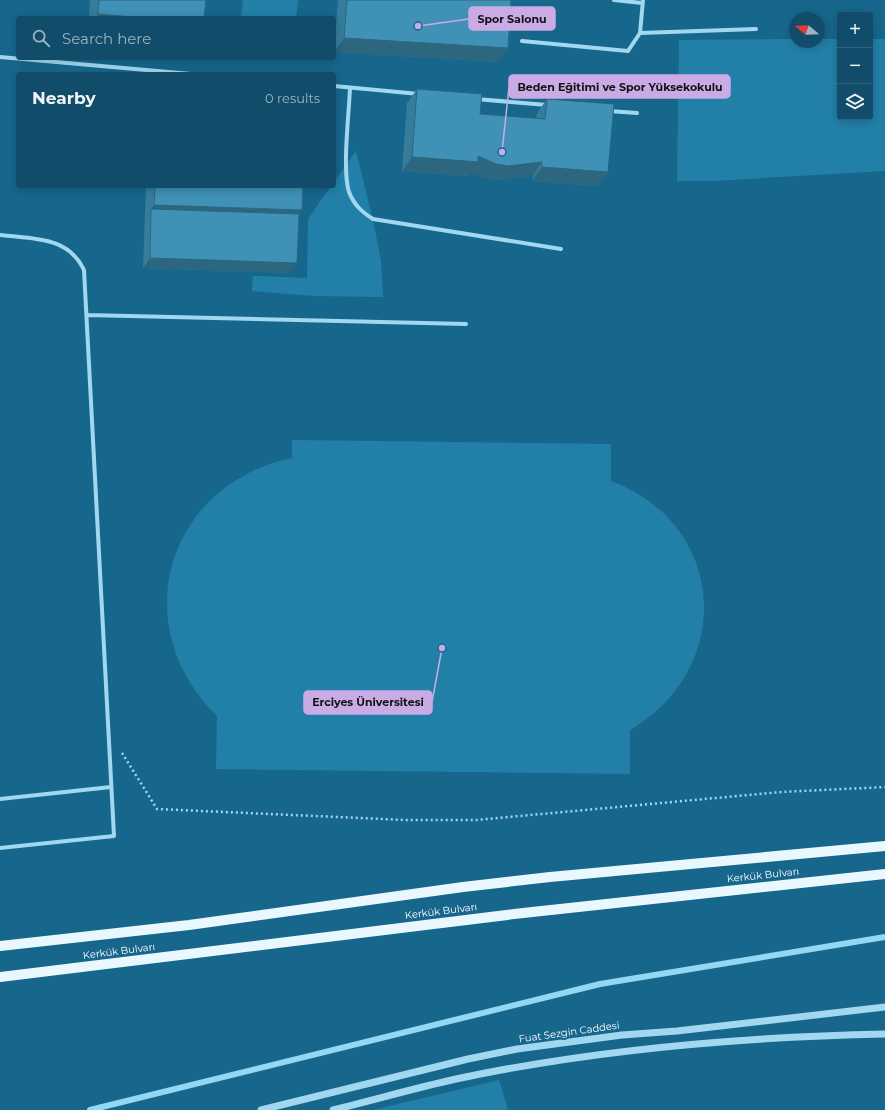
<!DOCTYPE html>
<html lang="en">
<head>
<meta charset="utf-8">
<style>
	:root { --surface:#114d6a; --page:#1a5470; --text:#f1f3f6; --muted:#9cb4c1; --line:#30647e }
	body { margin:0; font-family:Montserrat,sans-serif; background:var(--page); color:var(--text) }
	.controls { position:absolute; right:12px; top:12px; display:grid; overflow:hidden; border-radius:4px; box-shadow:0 2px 10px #0003 }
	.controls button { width:36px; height:36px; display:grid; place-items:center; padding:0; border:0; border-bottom:1px solid var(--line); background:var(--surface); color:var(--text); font:20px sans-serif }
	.compass { position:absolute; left:789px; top:12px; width:36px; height:36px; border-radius:50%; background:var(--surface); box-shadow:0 2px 10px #0003; rotate:289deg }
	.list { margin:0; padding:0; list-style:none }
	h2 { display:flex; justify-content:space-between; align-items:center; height:52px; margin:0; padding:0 16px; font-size:17px }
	h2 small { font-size:13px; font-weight:400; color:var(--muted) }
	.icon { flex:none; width:22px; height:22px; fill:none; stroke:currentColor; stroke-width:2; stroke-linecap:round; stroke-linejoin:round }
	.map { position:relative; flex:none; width:885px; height:1110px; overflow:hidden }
	.search { position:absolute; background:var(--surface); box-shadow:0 2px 10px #0003; left:16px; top:16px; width:320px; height:44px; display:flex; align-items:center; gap:10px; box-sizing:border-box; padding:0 14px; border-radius:4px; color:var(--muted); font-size:15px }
	.panel { position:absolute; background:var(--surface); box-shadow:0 2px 10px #0003; left:16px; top:72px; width:320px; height:116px; border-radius:4px }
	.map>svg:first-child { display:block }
</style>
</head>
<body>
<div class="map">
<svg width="885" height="1110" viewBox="0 0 885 1110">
	<rect width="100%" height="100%" fill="#17678d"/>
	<path fill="#2280a8" d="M243 0H298L296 18H241Z
		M795 39V42H819V39H840V117H870V39H885V171L712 181H677L679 40Z
		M356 151 374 225 381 261 383 297 314 296 252 291 253 276 307 278 308 219 331 186H334V182Z
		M292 440 611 444V481C727 524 736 668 630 730V774L216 769 217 716C125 626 166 484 292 458Z
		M499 1080 508 1110H373Z"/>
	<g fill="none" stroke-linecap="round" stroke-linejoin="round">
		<path stroke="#94d7f2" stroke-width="6" d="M90 1110 600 984 885 937"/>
		<path stroke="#a1d8ef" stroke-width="2.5" stroke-dasharray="2 3" stroke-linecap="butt" d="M122 753 157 809 405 820H476L781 792 885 787"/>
		<path stroke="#a1d8ef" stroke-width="4" d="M614 0 642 3
			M640 33 756 29
			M522 41 628 51 640 33 643 0
			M0 57 191 74
			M334 86 419 94
			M350 88C349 114 342 170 349 192 354 205 362 212 373 219L561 249
			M476 99 547 105
			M609 111 637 113
			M0 235C33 239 68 236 84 270L114 836 0 848
			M87 315 466 324
			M0 799 111 787"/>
		<path stroke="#a1d8ef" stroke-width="7" d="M261 1110 468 1059 517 1049 622 1035 677 1031 885 1007
			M333 1110C374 1100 415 1088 456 1079 597 1049 741 1037 885 1034"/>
		<path stroke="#e9f7ff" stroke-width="10" d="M0 946 189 925 463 887 550 877 885 846
			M0 977 523 913 885 874"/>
	</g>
	<path fill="#367d9c" d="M90 0H206L204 18H89Z
		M338 0H511L498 62 334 52Z
		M417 89 480 114 536 119 537 113 547 99 608 172 598 186 532 181 533 176 498 180 486 178 471 172 468 176 402 171 407 103Z
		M146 186H303L302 210 299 214 290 273 143 268Z"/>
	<path fill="#2c667f" d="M98 14 146 18H95Z
		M344 38 508 48 498 62 334 52Z
		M478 156 542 162 533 176 498 180 486 178 471 172 468 176 402 171 412 157Z
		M542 167 608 172 598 186 532 181Z
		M154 205 302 210 292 224 151 209Z
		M150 258 297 263 290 273 143 268Z"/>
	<path fill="#3f91b5" stroke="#2c667f" d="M99 0H206L204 18H146L98 14Z
		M347 0H511L508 48 344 38Z
		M417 89 482 94 480 114 545 119 547 99 614 104 608 172 542 167V162L508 166 496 164 478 156V162L412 157Z
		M155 186H303L302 210 154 205Z
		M151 209 299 214 297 263 150 258Z"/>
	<g text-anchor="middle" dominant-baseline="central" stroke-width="4" stroke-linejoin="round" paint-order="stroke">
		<g font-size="10" fill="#fff" stroke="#17678d">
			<text transform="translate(763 875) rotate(-6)">Kerkük Bulvarı</text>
			<text transform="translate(441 911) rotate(-7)">Kerkük Bulvarı</text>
			<text transform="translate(119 951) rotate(-7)">Kerkük Bulvarı</text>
			<text transform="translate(569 1032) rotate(-8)">Fuat Sezgin Caddesi</text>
		</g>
	</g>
	<path fill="none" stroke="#caabe5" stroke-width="1.5" d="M418 26L469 19M502 152L509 87M442 648L432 702"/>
	<g fill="#caabe5" stroke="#17678d" stroke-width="1.5">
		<circle cx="418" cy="26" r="4"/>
		<circle cx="502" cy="152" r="4"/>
		<circle cx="442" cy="648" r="4"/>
	</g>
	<g fill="#caabe5" stroke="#caabe5" stroke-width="1.5">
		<rect x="469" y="7" width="86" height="23" rx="4"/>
		<rect x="509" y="75" width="221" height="23" rx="4"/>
		<rect x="304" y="691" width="128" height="23" rx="4"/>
	</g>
	<g font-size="11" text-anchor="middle" font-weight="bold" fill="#111">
		<text x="512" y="23">Spor Salonu</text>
		<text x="620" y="91">Beden Eğitimi ve Spor Yüksekokulu</text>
		<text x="368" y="706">Erciyes Üniversitesi</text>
	</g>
</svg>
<div class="controls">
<button>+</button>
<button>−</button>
<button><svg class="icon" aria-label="layers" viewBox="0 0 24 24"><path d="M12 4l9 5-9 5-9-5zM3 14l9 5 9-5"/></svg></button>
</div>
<svg class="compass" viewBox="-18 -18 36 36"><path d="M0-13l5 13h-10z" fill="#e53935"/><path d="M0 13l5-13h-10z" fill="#9cb4c1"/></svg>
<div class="search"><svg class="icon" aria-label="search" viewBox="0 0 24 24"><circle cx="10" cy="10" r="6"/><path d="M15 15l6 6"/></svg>Search here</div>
<section class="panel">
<h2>Nearby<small>0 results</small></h2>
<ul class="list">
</ul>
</section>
</div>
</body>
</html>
